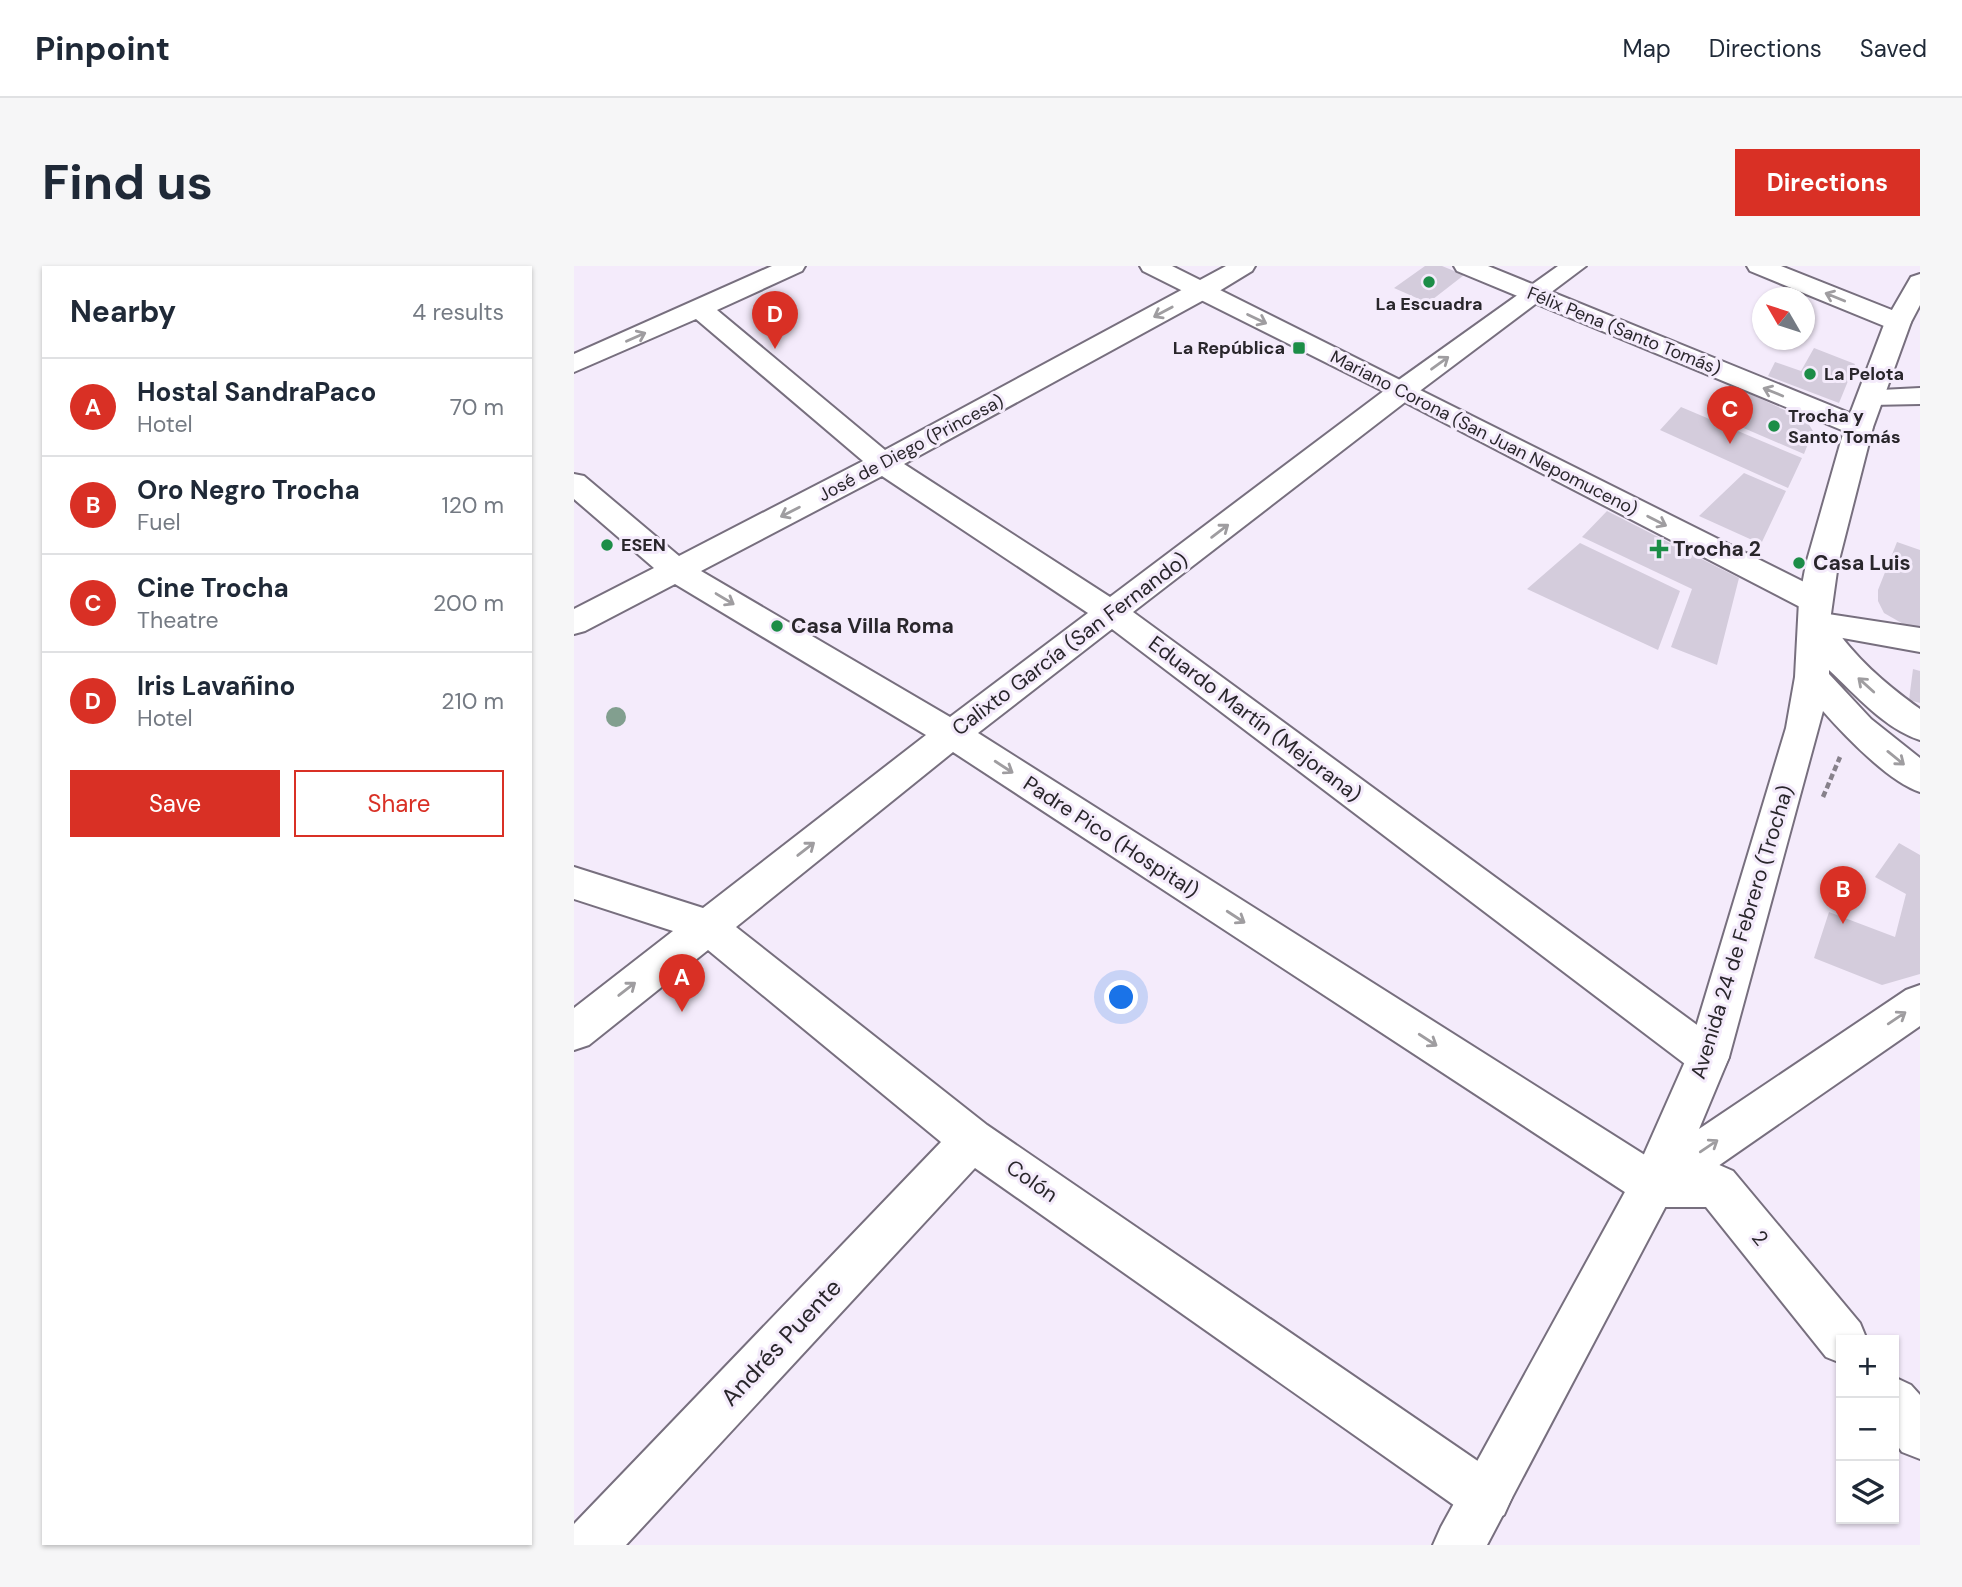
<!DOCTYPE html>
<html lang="en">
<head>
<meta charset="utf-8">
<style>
	:root { --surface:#fff; --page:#f6f6f7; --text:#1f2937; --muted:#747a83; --line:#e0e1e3; --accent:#d93025 }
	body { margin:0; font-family:"DM Sans",sans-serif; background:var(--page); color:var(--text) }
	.controls { position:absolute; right:21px; bottom:21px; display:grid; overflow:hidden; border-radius:0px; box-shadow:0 2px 5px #0004 }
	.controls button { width:63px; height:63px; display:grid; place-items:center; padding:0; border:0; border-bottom:2px solid var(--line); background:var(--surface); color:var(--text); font:35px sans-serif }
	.compass { position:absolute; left:1178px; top:21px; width:63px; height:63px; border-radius:50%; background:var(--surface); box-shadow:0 2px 5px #0004; rotate:309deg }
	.you { position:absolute; left:548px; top:732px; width:24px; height:24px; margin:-18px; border:5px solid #fff; border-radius:50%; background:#1a73e8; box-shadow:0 0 0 10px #1a73e833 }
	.badge { display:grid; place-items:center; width:46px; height:46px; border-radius:50%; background:var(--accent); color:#fff; font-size:23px; font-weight:700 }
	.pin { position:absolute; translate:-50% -58px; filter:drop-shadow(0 2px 4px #0008) }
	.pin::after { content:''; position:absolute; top:37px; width:24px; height:21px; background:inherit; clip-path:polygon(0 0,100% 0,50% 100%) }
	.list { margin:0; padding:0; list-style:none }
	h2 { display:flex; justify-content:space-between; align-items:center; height:91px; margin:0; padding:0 28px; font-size:30px }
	h2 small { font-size:23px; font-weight:400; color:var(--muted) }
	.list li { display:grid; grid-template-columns:46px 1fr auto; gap:21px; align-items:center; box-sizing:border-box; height:98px; padding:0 28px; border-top:2px solid var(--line) }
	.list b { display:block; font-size:26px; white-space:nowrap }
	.list p { margin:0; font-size:23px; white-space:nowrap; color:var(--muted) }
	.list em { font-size:23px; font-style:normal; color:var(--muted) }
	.actions { display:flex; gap:14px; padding:21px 28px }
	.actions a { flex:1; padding:16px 0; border:2px solid var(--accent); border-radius:0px; text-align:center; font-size:24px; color:var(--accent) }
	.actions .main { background:var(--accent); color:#fff }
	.icon { flex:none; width:38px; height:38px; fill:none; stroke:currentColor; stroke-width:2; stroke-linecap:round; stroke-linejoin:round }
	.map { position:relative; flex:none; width:1346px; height:1279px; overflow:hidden; border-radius:0px }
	header { display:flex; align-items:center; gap:42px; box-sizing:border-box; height:98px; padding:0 35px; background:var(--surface); border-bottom:2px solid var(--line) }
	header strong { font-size:33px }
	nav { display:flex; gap:38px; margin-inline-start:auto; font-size:24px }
	.intro { display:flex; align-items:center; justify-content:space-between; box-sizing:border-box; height:168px; padding:0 42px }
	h1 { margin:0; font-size:49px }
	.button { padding:18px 32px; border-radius:0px; background:var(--accent); color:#fff; font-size:24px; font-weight:700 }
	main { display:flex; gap:42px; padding:0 42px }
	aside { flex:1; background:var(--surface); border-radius:0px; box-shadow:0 2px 5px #0004 }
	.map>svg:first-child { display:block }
</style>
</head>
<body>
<header>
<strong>Pinpoint</strong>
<nav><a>Map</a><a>Directions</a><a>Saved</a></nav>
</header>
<div class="intro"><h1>Find us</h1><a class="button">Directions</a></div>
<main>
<aside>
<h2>Nearby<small>4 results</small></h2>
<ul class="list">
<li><span class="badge">A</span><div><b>Hostal SandraPaco</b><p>Hotel</p></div><em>70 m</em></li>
<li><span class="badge">B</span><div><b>Oro Negro Trocha</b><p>Fuel</p></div><em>120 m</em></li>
<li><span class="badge">C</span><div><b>Cine Trocha</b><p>Theatre</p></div><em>200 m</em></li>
<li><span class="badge">D</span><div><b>Iris Lavañino</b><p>Hotel</p></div><em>210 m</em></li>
</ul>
<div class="actions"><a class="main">Save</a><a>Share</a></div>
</aside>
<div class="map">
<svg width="1346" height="1279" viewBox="0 0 1346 1279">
	<rect width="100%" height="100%" fill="#f4ebfb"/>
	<path fill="#d4ccdc" d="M851 0H868L890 9 854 37 820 22Z
		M1240 82 1281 98 1265 137 1194 110 1201 96 1227 105Z
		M1172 126 1232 154 1239 165 1230 188 1151 154Z
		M1107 141 1228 192 1214 222 1086 164Z
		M1170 207 1212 225 1187 278 1125 250Z
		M1033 245 1165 312 1143 399 1097 381 1118 323 1008 271Z
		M1323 276 1346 284V362L1331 359 1310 347 1304 335V324Z
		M1006 277 1106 325 1084 384 953 323Z
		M1339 403 1346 405V437L1335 434Z
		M1325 577 1346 589V708L1308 719 1240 692 1255 646 1321 671 1332 628 1301 611Z"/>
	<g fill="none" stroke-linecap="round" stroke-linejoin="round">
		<defs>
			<path id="street" d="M198 0H231L228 5 143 44 311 184 652 0H681L678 5 637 30 330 198 536 331 819 118 984 0H1012L839 130 559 346 1149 778 1155 791 1149 804 1134 810 1119 804 538 363 404 467 1085 898H1143L1159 905 1286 1057 1293 1074H1267V1097L1252 1091 1132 941H1079L1063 934 379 486 162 661 413 859 930 1213 938 1231 930 1249 912 1257 894 1249 401 902 52 1279H0V1258L367 876 134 684 15 779 0 784V742L99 665 0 633V601L129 642 352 469 101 318 11 365 0 368V343L80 302 0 233V208L10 210 105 290 289 195 122 53 0 106V88ZM308 210 514 347 376 451 127 305Z
				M1173 0H1207L1333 50 1337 56 1333 62 1324 64 1315 62 1176 5Z
				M1346 122V138L1297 139 1287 137 1283 131 1287 125Z
				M1241 346 1346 362V386L1230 365 1225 357 1230 349Z
				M1320 1111 1337 1119 1346 1129V1193L1328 1186 1320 1175Z"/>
			<path id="secondary" d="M566 0H598L1252 327 1257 335 1252 343 1241 346 1230 343 819 130 569 5Z
				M880 0H914L1295 155 1299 161 1295 167 1285 170 1275 167 883 5Z"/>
			<path id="primary" d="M1346 8V39L1337 56 1299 161 1264 298 1256 355C1281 392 1310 417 1346 443V474C1311 463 1282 429 1255 404V408L1297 453 1346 492V526C1315 516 1271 470 1249 445L1155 791 1125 863 1332 724 1346 719V760L1095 934 913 1279H859L867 1261 1063 904 1113 791 1212 462 1221 411 1225 335 1232 298 1271 161 1311 56 1337 11Z"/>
		</defs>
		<use href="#street" stroke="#776f7e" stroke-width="4"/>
		<use href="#secondary" stroke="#776f7e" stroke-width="4"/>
		<use href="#primary" stroke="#776f7e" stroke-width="4"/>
		<path stroke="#87818b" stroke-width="4.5" stroke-dasharray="6 3.5" stroke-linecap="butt" d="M1249 531 1266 491"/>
		<use href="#street" fill="#fff" fill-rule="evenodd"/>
		<use href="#secondary" fill="#fff" fill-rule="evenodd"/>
		<use href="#primary" fill="#fff" fill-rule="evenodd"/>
	</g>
	<circle fill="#829f8f" cx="42" cy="451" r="10"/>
	<defs><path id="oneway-shaft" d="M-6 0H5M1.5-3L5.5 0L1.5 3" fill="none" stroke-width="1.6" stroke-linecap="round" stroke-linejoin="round" transform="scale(1.75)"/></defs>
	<g stroke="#9f9da0">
		<use href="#oneway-shaft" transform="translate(1261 31) rotate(-158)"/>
		<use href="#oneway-shaft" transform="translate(589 46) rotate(152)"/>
		<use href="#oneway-shaft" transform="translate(683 53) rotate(26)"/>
		<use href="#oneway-shaft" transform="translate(62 71) rotate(-24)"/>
		<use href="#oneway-shaft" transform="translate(866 97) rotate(-36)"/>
		<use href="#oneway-shaft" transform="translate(1199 126) rotate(-158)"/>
		<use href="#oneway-shaft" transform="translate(216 246) rotate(153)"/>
		<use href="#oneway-shaft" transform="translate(1083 255) rotate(27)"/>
		<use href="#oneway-shaft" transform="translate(646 265) rotate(-37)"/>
		<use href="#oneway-shaft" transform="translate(151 333) rotate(31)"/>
		<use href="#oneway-shaft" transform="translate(1292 419) rotate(-138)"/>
		<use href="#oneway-shaft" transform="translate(1322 492) rotate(39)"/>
		<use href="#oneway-shaft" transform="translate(430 501) rotate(33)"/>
		<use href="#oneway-shaft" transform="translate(232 583) rotate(-38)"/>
		<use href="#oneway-shaft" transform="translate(662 651) rotate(33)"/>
		<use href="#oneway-shaft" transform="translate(53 723) rotate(-38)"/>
		<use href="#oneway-shaft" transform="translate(1323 752) rotate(-34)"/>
		<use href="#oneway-shaft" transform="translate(854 774) rotate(33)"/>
		<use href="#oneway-shaft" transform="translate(1135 880) rotate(-34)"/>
	</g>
	<g fill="#1c8d47" stroke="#f4ebfb" stroke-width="2.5">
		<circle cx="855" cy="16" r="7"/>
		<rect x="718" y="75" width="14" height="14" rx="3.5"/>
		<circle cx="1236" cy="108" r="7"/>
		<circle cx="1200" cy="160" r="7"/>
		<circle cx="33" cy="279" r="7"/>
		<path d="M1081.5 272.5h7v7h7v7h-7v7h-7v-7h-7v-7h7z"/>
		<circle cx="1225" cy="297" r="7"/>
		<circle cx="203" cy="360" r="7"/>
	</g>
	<g text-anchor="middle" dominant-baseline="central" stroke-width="6" stroke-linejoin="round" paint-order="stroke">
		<g font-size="18" font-weight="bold" fill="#29262b" stroke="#f4ebfb" text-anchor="start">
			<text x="855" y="38" text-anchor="middle">La Escuadra</text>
			<text x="711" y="82" text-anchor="end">La República</text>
			<text x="1250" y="108">La Pelota</text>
			<text x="1214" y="150">Trocha y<tspan x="1214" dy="21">Santo Tomás</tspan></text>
			<text x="47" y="279">ESEN</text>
		</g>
		<g font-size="18" fill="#29262b" stroke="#f4ebfb">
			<text transform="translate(1050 65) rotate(22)">Félix Pena (Santo Tomás)</text>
			<text transform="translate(910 167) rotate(27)">Mariano Corona (San Juan Nepomuceno)</text>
			<text transform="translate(337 182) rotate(-28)">José de Diego (Princesa)</text>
		</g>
		<g font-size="21" font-weight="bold" fill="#29262b" stroke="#f4ebfb" text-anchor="start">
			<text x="1099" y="283">Trocha 2</text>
			<text x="1239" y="297">Casa Luis</text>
			<text x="217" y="360">Casa Villa Roma</text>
		</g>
		<g font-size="21" fill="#29262b" stroke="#f4ebfb">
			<text transform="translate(496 378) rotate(-37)">Calixto García (San Fernando)</text>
			<text transform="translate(681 453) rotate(37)">Eduardo Martín (Mejorana)</text>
			<text transform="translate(537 571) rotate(33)">Padre Pico (Hospital)</text>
			<text transform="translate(1168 666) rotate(-73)">Avenida 24 de Febrero (Trocha)</text>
			<text transform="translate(458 915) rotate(35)">Colón</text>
			<text transform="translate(1186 972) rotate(51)">2</text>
		</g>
		<g font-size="24" fill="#29262b" stroke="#f4ebfb">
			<text transform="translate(207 1076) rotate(-47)">Andrés Puente</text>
		</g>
	</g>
</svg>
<div class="controls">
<button>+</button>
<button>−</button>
<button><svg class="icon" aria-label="layers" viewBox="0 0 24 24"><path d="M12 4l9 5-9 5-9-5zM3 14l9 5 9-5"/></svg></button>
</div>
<svg class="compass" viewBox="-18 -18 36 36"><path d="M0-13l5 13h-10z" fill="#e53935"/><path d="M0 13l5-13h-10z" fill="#747a83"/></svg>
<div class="you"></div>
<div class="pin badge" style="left:108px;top:746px">A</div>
<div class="pin badge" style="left:1269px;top:658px">B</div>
<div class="pin badge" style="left:1156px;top:178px">C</div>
<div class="pin badge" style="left:201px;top:83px">D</div>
</div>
</main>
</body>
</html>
